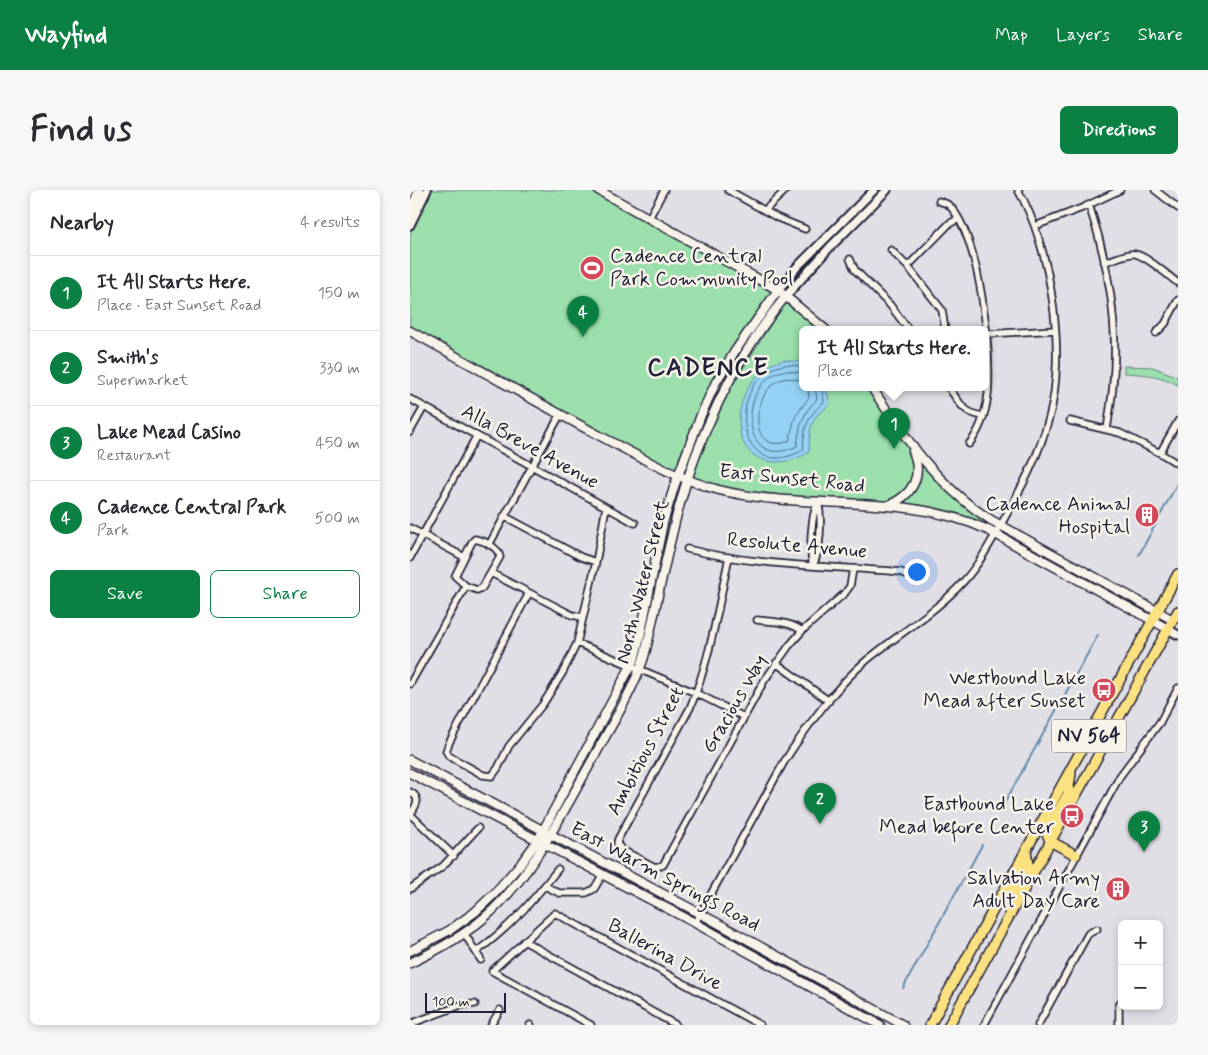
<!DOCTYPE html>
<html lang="en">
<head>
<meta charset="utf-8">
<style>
	:root { --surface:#fff; --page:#f7f7f7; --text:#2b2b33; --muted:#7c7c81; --line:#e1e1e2; --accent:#0b8043 }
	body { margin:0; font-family:Mynerve,sans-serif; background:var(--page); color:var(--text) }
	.controls { position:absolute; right:15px; bottom:15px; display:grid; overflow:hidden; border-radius:8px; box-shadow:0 2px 8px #0003 }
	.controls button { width:45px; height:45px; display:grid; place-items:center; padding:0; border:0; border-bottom:1px solid var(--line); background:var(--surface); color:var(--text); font:25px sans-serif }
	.scale { position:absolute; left:15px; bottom:12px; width:81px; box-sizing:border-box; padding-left:5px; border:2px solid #22223b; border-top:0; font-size:14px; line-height:18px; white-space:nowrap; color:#22223b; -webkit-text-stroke:4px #f7f3e8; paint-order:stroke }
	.you { position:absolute; left:506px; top:381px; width:18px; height:18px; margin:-12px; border:4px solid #fff; border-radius:50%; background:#1a73e8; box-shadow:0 0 0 8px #1a73e833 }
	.badge { display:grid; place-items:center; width:32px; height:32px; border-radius:50%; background:var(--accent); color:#fff; font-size:16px; font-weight:700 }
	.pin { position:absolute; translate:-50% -41px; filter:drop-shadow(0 1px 2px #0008) }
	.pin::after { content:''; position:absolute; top:26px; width:18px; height:15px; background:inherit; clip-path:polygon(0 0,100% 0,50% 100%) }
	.popup { position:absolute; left:389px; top:136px; width:190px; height:65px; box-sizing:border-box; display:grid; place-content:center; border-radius:8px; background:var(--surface); filter:drop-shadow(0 1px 4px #0005); font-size:16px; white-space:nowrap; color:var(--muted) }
	.popup b { font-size:19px; color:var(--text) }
	.popup::after { content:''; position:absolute; left:50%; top:100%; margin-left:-10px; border:10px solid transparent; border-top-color:var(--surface) }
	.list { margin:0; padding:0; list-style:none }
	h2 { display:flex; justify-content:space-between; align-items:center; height:65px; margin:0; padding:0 20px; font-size:21px }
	h2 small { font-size:16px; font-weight:400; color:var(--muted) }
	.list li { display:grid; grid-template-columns:32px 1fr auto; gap:15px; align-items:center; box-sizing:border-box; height:75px; padding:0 20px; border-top:1px solid var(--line) }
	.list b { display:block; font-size:19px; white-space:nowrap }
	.list p { margin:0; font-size:16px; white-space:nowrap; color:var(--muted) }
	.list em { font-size:16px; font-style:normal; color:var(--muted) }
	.actions { display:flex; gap:10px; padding:15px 20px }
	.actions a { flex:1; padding:11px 0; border:1px solid var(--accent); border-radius:8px; text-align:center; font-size:18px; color:var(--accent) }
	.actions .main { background:var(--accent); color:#fff }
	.map { position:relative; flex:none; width:768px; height:835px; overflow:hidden; border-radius:8px }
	header { display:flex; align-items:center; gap:30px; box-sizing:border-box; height:70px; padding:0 25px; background:var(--accent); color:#fff }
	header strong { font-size:24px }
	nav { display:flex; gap:28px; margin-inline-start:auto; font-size:18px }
	.intro { display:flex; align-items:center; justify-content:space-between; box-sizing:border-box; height:120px; padding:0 30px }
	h1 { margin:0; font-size:35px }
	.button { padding:12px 22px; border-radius:8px; background:var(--accent); color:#fff; font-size:18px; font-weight:700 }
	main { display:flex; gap:30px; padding:0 30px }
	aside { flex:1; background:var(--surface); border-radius:8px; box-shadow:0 2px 8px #0003 }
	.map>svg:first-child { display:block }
</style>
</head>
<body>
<header>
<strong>Wayfind</strong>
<nav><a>Map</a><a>Layers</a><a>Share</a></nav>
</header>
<div class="intro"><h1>Find us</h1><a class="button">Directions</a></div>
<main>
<aside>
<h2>Nearby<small>4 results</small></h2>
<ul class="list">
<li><span class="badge">1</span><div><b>It All Starts Here.</b><p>Place · East Sunset Road</p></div><em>150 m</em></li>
<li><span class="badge">2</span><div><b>Smith's</b><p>Supermarket</p></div><em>330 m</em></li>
<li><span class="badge">3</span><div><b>Lake Mead Casino</b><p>Restaurant</p></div><em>450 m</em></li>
<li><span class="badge">4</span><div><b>Cadence Central Park</b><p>Park</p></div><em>500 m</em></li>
</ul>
<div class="actions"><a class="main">Save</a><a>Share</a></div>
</aside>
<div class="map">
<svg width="768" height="835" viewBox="0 0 768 835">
	<rect width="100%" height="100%" fill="#e1dfe6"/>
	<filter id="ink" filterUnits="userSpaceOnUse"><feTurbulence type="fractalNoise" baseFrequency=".02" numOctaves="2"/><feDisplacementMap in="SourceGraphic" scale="10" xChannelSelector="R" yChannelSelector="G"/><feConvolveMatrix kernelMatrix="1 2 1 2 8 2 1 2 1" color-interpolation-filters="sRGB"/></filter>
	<g filter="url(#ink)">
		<path fill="#9be0ac" stroke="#5e8174" d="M20 0H181L364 102 358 110 355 111C319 160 291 213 268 270L270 273 267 282 250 275 0 138V44Z
			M376 110 412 140H393V198H457L502 262C510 289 497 309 469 313 406 308 341 308 280 287L313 213 325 191Z
			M714 176 743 177 768 187V195C751 185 733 184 714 183Z
			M511 274 533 296 570 326 577 334 540 321 490 314C502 301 512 293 511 274Z"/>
		<path fill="#93d2f4" stroke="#668caa" d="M374 170 393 172V198H416L420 214C416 218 411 221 407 225 398 237 400 249 399 262 389 269 377 272 366 272 309 271 323 180 374 170Z"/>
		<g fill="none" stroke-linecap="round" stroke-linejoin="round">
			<path stroke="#4f6885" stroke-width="1" d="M393 177C385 176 378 173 370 176 316 190 324 298 393 260 394 256 393 252 394 247 395 232 403 221 414 212L412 198
				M393 183C386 183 380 180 373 181 327 191 329 285 387 256 390 234 392 225 407 209L405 198
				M393 190C386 190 380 187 373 189 342 197 335 268 379 251L385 227 399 207 398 198"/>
			<path stroke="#668caa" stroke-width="2" d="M729 365 768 292
				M589 623 688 445
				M493 798 572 655"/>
			<defs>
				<path id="minor" d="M318 0 368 28 395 39
					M745 0 768 18
					M529 11C532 12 536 13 539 15 570 47 582 161 578 204 576 221 570 241 559 254
					M679 15C698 71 709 135 703 194 702 209 699 224 697 240
					M355 20 376 0
					M239 28 254 0
					M625 36 672 18 710 0
					M481 60 499 78 532 120 535 140
					M440 69 445 80 480 115 499 140
					M694 72C703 70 712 65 721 64 732 61 758 86 768 93
					M498 76 539 34 548 29
					M746 143 755 134 768 110
					M577 144 645 140
					M539 198C550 213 553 223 573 226
					M0 209 225 333
					M660 231 710 243 750 263 768 274
					M0 242 14 217
					M750 263 768 231
					M94 326 171 367 186 372
					M0 338 54 367
					M65 349C75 351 88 357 90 367L72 398 67 400 56 396 45 386 62 352Z
					M79 355 150 225
					M277 359C346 376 420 376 491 382L495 384
					M319 367C308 418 300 470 280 518L208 649 207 654 212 660 245 677 253 675 354 491 379 456 392 441 435 403 440 396 443 379
					M0 368 66 247
					M403 375C411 361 412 327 408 312
					M403 375C399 361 401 325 408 312
					M81 383 162 425 172 427
					M119 403 39 553 36 561 39 566 73 585 82 586 88 578 99 556 133 514 153 482 167 453 186 372 196 317
					M347 430C363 432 379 431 392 441
					M167 453 286 503 334 527
					M366 473 419 511
					M0 494 56 396
					M0 602C12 608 6 616 0 625
					M0 624 44 666
					M135 696 149 703H176L184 699 193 684
					M0 699 33 676 68 638
					M285 733 374 572C395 539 427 495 457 470 490 443 526 422 554 391 570 373 581 352 593 331 613 295 628 268 639 228 657 165 641 56 608 0
					M54 743 71 770
					M114 751 266 835
					M66 762C101 736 121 713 148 679
					M0 834 51 815 65 814
					M81 835 90 820
					M120 835H121
					M181 835 82 781 145 723 350 835
					M574 835 710 586 750 532 768 498
					M628 835 678 744 687 739
					M709 835V815L712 810"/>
				<path id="tertiary" d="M0 35 17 0
					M368 100 386 78 464 0
					M376 106 420 57 477 0
					M758 439 768 445"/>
				<path id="secondary" d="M188 0 368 100 416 140
					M0 22 9 0
					M0 141C64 176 128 213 192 247 230 267 267 289 309 300 397 322 494 301 578 340L758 439
					M462 198C495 248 529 298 581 330L763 430
					M479 315C503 305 513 286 503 261
					M0 570 291 724 493 835
					M0 583 285 733 470 835
					M0 761 40 740 65 722 84 704 112 672 128 650 224 470 230 447 253 333 265 294 291 225 306 192 325 161 368 100
					M0 773C26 761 52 747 74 728 123 685 151 625 183 569 200 537 221 505 233 470 238 454 241 437 245 420 251 391 258 361 265 332 285 252 323 170 376 106"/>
				<path id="primary" d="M661 583 658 604 640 635 637 644 640 651 666 665
					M599 723 601 705 618 674 616 661
					M520 835 768 384
					M539 835 768 421"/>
			</defs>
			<use href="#minor" stroke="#22223b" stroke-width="9"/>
			<use href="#tertiary" stroke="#22223b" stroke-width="11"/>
			<use href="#secondary" stroke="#22223b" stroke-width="11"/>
			<use href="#primary" stroke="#22223b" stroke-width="12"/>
			<use href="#minor" stroke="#f7f3e8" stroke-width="5.5"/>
			<use href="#tertiary" stroke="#f7f3e8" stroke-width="7"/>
			<use href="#secondary" stroke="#f7f3e8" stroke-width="8"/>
			<use href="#primary" stroke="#fbe180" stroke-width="9"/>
		</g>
	</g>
	<defs>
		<symbol id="stadium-disc" viewBox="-11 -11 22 22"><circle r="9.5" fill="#d1495b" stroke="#f7f3e8"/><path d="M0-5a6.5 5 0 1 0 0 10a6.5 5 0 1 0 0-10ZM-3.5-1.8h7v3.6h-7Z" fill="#fff"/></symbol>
		<symbol id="building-disc" viewBox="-11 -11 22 22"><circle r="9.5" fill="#d1495b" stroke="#f7f3e8"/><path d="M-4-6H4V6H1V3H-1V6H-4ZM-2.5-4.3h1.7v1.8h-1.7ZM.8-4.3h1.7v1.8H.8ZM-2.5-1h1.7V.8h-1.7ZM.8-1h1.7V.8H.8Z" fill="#fff"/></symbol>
		<symbol id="bus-disc" viewBox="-11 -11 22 22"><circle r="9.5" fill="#d1495b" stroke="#f7f3e8"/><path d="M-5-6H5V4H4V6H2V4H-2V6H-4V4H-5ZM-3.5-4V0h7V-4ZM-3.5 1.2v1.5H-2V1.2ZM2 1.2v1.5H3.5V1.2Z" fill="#fff"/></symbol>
	</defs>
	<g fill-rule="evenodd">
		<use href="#stadium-disc" x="168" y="64" width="28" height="28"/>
		<use href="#building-disc" x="723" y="311" width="28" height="28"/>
		<use href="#bus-disc" x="680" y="486" width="28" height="28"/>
		<use href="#bus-disc" x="648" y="612" width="28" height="28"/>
		<use href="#building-disc" x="694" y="685" width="28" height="28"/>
	</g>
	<g text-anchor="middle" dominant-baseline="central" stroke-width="5" stroke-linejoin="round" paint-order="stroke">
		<rect fill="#f7f3e8" stroke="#62616f" stroke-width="1" x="641.5" y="529.5" width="75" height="33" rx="4"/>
		<g font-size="19" font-weight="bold" fill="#22223b">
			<text x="679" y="546">NV 564</text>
		</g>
		<g font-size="20" fill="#22223b" stroke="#f7f3e8" text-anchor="end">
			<text x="200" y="66" text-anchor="start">Cadence Central<tspan x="200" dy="23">Park Community Pool</tspan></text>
			<text x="720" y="314">Cadence Animal<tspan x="720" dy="23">Hospital</tspan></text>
			<text x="676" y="488">Westbound Lake<tspan x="676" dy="23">Mead after Sunset</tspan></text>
			<text x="644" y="614">Eastbound Lake<tspan x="644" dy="23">Mead before Center</tspan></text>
			<text x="690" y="688">Salvation Army<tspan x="690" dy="23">Adult Day Care</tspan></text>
		</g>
		<g font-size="20" fill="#22223b" stroke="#f7f3e8">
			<text transform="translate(120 257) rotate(29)">Alla Breve Avenue</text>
			<text transform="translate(382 289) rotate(6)">East Sunset Road</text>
			<text transform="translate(387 356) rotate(5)">Resolute Avenue</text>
			<text transform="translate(233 392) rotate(-76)">North Water Street</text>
			<text transform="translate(325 514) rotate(-60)">Gracious Way</text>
			<text transform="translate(236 561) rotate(-62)">Ambitious Street</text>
			<text transform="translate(255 687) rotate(28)">East Warm Springs Road</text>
			<text transform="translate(255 765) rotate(29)">Ballerina Drive</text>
		</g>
		<g font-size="25" font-weight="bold" letter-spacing="1" fill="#22223b" stroke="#f7f3e8">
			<text x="298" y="178">CADENCE</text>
		</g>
	</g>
</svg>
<div class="controls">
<button>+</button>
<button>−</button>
</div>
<div class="scale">100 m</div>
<div class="you"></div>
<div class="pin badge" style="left:484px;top:259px">1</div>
<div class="popup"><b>It All Starts Here.</b>Place</div>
<div class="pin badge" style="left:410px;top:634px">2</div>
<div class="pin badge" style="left:734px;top:662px">3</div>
<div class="pin badge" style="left:173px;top:147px">4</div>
</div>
</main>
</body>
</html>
